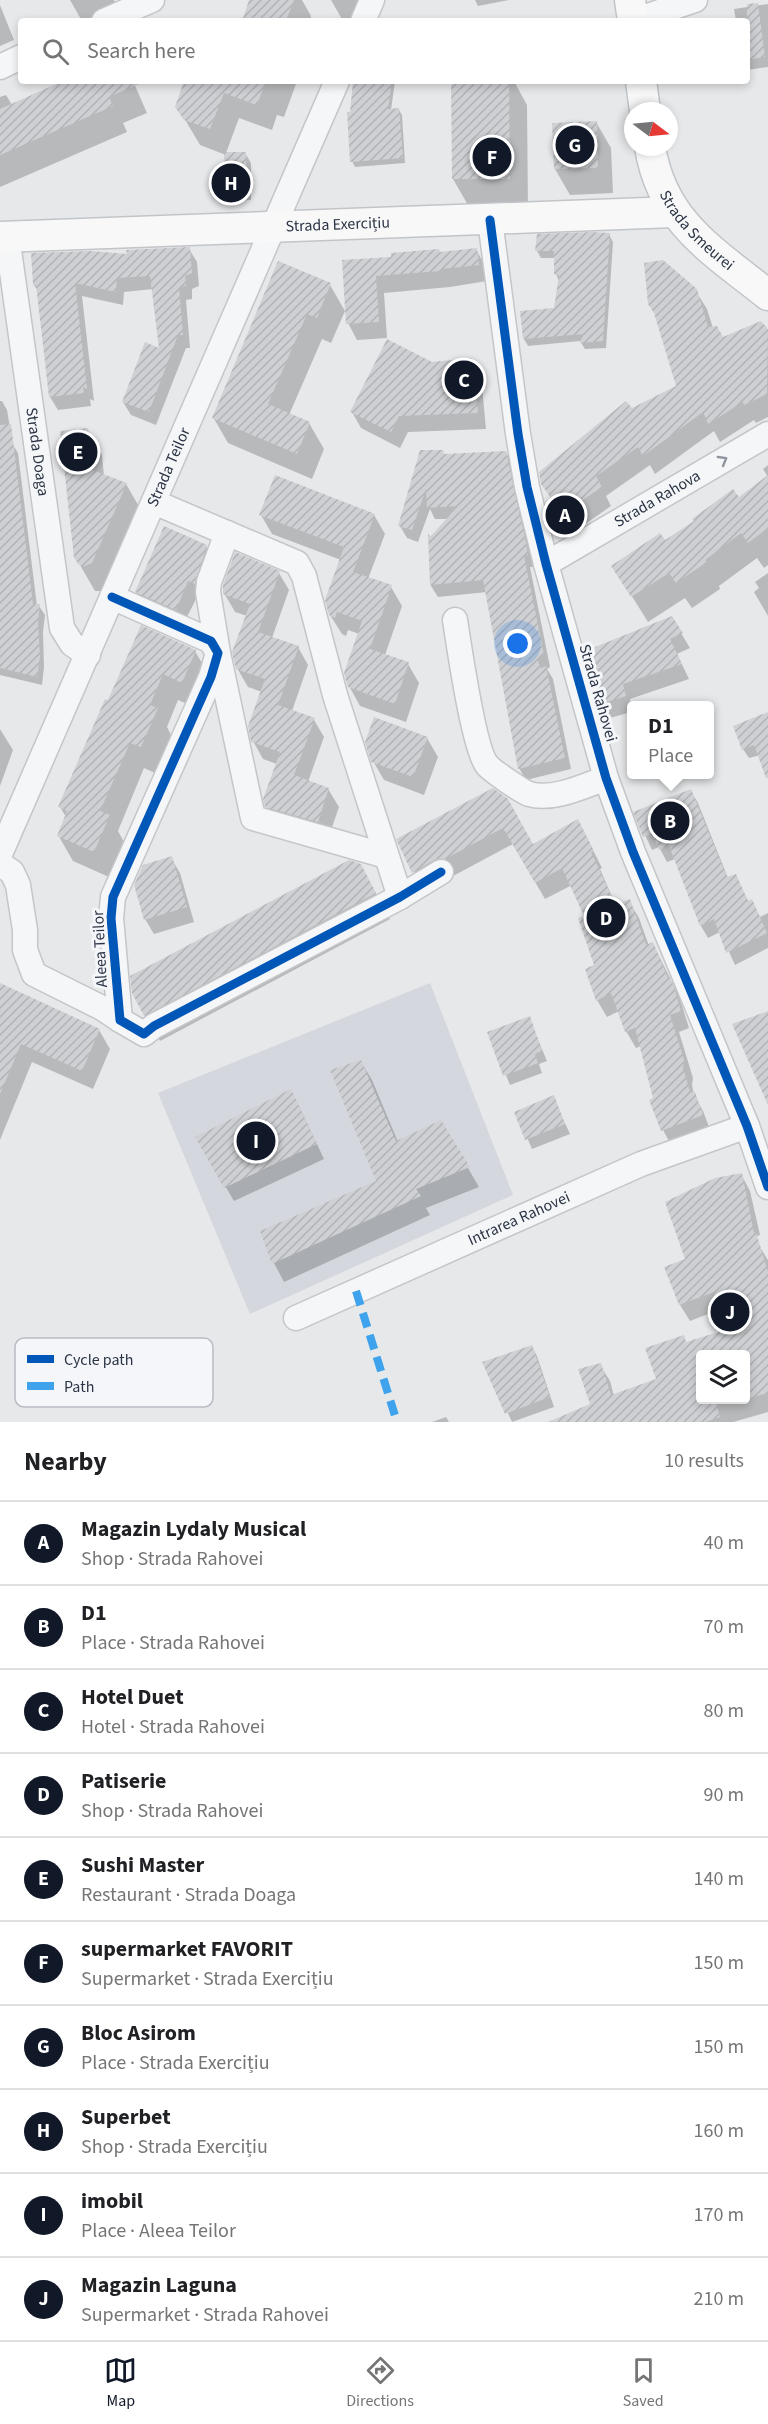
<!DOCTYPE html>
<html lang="en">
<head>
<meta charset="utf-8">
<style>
	:root { --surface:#fff; --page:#f2f2f2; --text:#202124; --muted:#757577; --line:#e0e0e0; --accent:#111827 }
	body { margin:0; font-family:"Source Sans 3",sans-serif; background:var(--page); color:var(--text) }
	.controls { position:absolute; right:18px; bottom:18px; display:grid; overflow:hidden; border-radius:6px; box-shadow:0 3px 9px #0003 }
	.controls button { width:54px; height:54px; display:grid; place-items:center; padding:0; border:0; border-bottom:2px solid var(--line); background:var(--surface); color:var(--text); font:30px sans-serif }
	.compass { position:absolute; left:624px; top:102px; width:54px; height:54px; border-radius:50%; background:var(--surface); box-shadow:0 3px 9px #0003; rotate:106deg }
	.you { position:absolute; left:518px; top:644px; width:21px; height:21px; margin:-15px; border:4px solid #fff; border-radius:50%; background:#1a73e8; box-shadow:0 0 0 9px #1a73e833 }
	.badge { display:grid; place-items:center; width:39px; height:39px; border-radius:50%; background:var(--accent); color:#fff; font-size:20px; font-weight:700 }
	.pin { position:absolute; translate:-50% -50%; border:3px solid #fff; box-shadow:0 2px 6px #0006 }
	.popup { position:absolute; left:627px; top:701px; width:87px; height:78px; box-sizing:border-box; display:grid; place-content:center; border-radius:6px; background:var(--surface); filter:drop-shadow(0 2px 4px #0005); font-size:20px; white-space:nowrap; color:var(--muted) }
	.popup b { font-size:22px; color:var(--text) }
	.popup::after { content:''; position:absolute; left:50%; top:100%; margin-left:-12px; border:12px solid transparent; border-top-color:var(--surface) }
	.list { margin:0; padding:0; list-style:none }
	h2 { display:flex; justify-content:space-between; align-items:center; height:78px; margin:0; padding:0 24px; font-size:26px }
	h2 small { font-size:20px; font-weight:400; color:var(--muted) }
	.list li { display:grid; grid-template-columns:39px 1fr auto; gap:18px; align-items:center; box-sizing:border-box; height:84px; padding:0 24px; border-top:2px solid var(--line) }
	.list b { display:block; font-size:22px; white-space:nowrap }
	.list p { margin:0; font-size:20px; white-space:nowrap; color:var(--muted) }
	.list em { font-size:20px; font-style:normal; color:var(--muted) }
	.icon { flex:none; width:33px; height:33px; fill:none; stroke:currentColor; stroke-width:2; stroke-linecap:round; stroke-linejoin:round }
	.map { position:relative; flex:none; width:768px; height:1422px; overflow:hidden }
	.search { position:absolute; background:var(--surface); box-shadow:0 3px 9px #0003; left:18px; right:18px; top:18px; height:66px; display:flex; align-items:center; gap:15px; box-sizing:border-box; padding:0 21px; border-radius:6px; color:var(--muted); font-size:22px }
	.sheet { height:918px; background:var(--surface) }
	nav { display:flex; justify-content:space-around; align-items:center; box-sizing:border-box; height:84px; border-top:2px solid var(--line); background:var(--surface); font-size:16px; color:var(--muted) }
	nav a { display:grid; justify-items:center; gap:3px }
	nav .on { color:var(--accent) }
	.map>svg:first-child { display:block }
</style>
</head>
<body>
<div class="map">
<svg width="768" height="1422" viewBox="0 0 768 1422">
	<defs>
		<pattern id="building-hatch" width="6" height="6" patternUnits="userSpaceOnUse" patternTransform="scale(1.5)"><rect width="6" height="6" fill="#ced0d3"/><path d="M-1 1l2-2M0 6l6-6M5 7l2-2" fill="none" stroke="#b1b3b6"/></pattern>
	</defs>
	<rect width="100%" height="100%" fill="#e6e8ea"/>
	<path fill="#d4d7dd" d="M430 983 513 1195 250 1314 158 1093Z"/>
	<path fill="#0003" fill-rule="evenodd" d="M70 0H114L117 7 82 21Z
		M251 0H302L311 16 310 21H243Z
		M331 0H374L365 21H343Z
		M475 0H509L478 6Z
		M768 4V67L747 70V21H736L734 9Z
		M0 5 14 40 0 46Z
		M67 81H133L147 113 123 123 127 132 0 187V97L6 95 12 105Z
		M186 81H297L284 117 277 115 272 130 239 118 226 153H245L251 163V200L232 201 226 191V155L200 145 177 106Z
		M355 81H395L391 110H399L402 115 405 163 355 167 352 161 351 113Z
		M453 81H514L527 105 528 211 472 212 453 179Z
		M596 122 611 148 613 193 570 195 555 169 553 124Z
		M609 235 613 242 606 348 585 349 580 341 528 346 524 339 522 312 555 309 559 281 556 274 555 258H541L537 251Z
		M189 249 197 262 199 286 192 289V299L186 300 190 348H186L156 425 131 415 123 402 161 350 153 289 124 292 123 305 82 296 94 401 90 399 91 406 58 410 50 397 38 291 34 285 129 255Z
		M476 249 485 266 487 281 450 287 384 293 387 338 357 340 348 323 344 262Z
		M330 285 345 311 331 343 322 339 289 415 309 423 324 449 312 479 228 443 213 417Z
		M695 290 707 309 713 328 723 339 760 323 768 332V417L756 423 754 420 720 442 714 431 655 474 650 465 606 496 611 506 574 532 542 483 631 410 677 387Z
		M472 360 481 376 486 429 408 432 400 448 361 428 352 412 431 363Z
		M0 401H2L7 410 13 445 18 453 37 606H39L45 615 43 632 44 667 42 685 0 675Z
		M87 429 102 455 104 476 126 484 141 510 106 589 101 591H95L76 558Z
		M506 452 512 464 532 556 534 567H530L550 667 547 669 553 679 571 769 526 780 519 768 487 592 438 597 431 586 430 537H432L449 519H435L430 509 418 542 407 538 400 526 445 456Z
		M768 465V565L764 568 757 558 719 586 720 589 692 608 685 598 648 622 613 566 664 542 738 499 768 477 763 469Z
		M261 515H374L385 534 368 579 391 587 402 606 385 655 408 664 419 683 406 722 360 706 349 686 359 634 348 630 346 636 342 634 330 615 341 560 272 534Z
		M206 546 215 561 184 623 145 606 137 592Z
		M279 573 289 590 272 638 298 647 308 665 292 711 314 720 324 737 308 782 328 789 339 807 328 839 277 824 267 806 277 764 263 759 253 741 262 692 248 687 237 668 247 616 235 612 224 593Z
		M768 573V616L754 592 759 588 755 582Z
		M672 618 690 648 677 654 689 679 630 699 631 712 610 718 602 704 588 656Z
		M195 651 210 677 197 708 178 700 167 727 171 735 155 773 144 768 118 831 124 842 109 877 73 861 58 835 66 817 60 807 109 702Z
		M768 713V753L749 758 743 749Z
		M0 729 13 750 0 786Z
		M427 738 438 757 424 795 384 780 373 761Z
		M493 790 532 845 587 838 602 868 600 869 616 906 629 901 639 918 649 946 653 944 679 996 689 1028 679 1032 693 1078 692 1085 694 1095 703 1111 711 1132 672 1147 663 1130 641 1046 636 1048 626 1031 619 1011 607 1017 597 1000 596 966 586 916 572 885 545 899 513 844 455 875 443 876 423 889 398 840Z
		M691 791 698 803 728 878 735 876 749 902 752 901 760 917 768 913V948L735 965 720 932 708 938 701 926 675 859 667 862 659 847 652 850 635 813Z
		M171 858 180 873 194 922 154 934 145 919Z
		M360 865 390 919 160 1041 145 1015Z
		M0 985 99 1030 110 1049 93 1089 32 1062 0 1140Z
		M529 1018 547 1061 539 1064 542 1073 510 1085 489 1033Z
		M361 1062 372 1080 398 1142 441 1122 479 1187 426 1208 430 1215 284 1282 274 1263 378 1182Z
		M553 1097 570 1134 532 1149 516 1112Z
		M299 1106 324 1159 234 1201 197 1138Z
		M741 1174 750 1191 760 1235 749 1239 758 1244 768 1260V1412L733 1422H581L592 1405 600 1365 610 1381 614 1396 658 1380 683 1337 687 1344 727 1331 721 1309 690 1321 680 1305 687 1260ZM700 1354H746V1400H700Z
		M532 1347 537 1356 554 1407 512 1422 484 1362Z
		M446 1417 449 1422H432Z"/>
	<path fill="url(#building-hatch)" d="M249 0H294L286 21H242Z
		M758 3 765 57 747 60V4Z
		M63 81H146L109 97 113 106 0 155V109Z
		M184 81H266L257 105 224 93 210 129 184 120 175 107Z
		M353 81H392L388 109 399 108 403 158 350 162 347 112H350Z
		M451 81H509L510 179H452Z
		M597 121 598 168 554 169 552 123Z
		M224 152H246L247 191H225Z
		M591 232 610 233 603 341 579 343 584 334 523 339 520 311 554 308 559 275 554 274V251H535L537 234Z
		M190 247 192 273 185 276 186 286 179 287 183 335H178L149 412 122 402 145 342 159 348 150 276 117 278 116 292 75 283 87 389 83 387 84 393 49 397 36 285H33L31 253 91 251 127 254 126 250Z
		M477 248 479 265 441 269V271L376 276 379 322 346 324 342 260 391 257V253L439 249 440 252Z
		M663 260 697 289 708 327 717 326 723 337 761 321 768 329 767 394 744 405 743 402 708 424 703 412 643 456 638 447 596 476 602 487 562 514 541 484 539 472 626 401 632 408 676 386 654 313 648 304 644 263Z
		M278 261 331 283 317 318 307 314 268 404 310 422 297 454 212 418Z
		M387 339 432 362 472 358 478 413 399 416 391 432 350 412Z
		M11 424 33 604H40L38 622 40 657 37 677 0 668V425Z
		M88 428 92 470 127 483 92 563 85 566 79 565 74 558 60 431Z
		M420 450H443L444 454 506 451 526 543 528 555 524 556 544 655 537 659 541 668 546 666 565 758 518 769 483 580 430 585 428 534 431 536 458 506 427 508 426 489 412 530 398 526Z
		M275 475 375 514 353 572 392 585 370 649 409 662 395 704 348 687 344 673 362 621 337 612 335 618 329 615 325 600 344 547 259 515Z
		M768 475V528L748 543 741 533 705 560 707 562 676 583 669 573 631 597 611 566 660 533 665 540 694 521 692 519 733 489 739 497Z
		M164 526 207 545 195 584 188 581 176 610 135 592Z
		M235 552 280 571 258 632 299 646 278 705 315 718 294 775 329 788 318 822 265 807 263 799 280 752 251 742 248 726 265 679 236 669 232 652 250 604 223 594V585Z
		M672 616 683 633 670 639 682 664 623 684 626 696 600 704 586 655 595 652V647Z
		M141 625 196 650 182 683 163 674 150 705 158 708 141 747 130 743 100 811 110 815 94 852 57 836 67 811 58 807 105 699 108 700Z
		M768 712V778H766L754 745 742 750 733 726Z
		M374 717 428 737 413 777 371 762 365 742Z
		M493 788 508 799 533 844 578 819 594 851 591 852 615 904 630 899 646 945 653 942 668 978 670 977 673 984 681 1011 670 1015 684 1060 683 1068 690 1092H695L703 1115 661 1131 649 1100 653 1098 635 1028 625 1032 611 993 596 1001 585 969 594 965 578 918 584 916 562 868 535 883 503 828 445 859 434 860 412 873 396 839Z
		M691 789 727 877 736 874 748 901 752 899 767 933 726 953 714 919 700 926 669 846 659 850 652 834 643 837 633 812Z
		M172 856 187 907 144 920 134 885 143 865Z
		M349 860 361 864 376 893 144 1016 132 993 130 976Z
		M0 983 100 1029 82 1071 21 1044 0 1094Z
		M768 1011V1105L732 1024Z
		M530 1016 542 1051 535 1054 538 1063 503 1076 487 1032Z
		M361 1060 396 1141 441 1120 470 1167 416 1189 421 1196 272 1264 260 1231 376 1181 330 1070Z
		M291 1089 317 1144 224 1188 195 1137Z
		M554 1095 565 1124 525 1140 514 1112Z
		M742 1173 754 1233 756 1232 768 1272V1393L746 1399V1354H700V1400H715L720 1417 705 1422H548L590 1404 578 1369 601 1363 611 1395 656 1379 645 1348 684 1335 686 1342 725 1330 714 1292 679 1305 664 1267 685 1259 665 1202 715 1178Z
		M532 1345 550 1397 505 1414 482 1362Z"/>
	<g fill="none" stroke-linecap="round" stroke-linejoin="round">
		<defs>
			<g id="minor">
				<path d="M104 21 152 0"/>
				<path d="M363 21 372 0"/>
				<path d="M633 21 695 0"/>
				<path d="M0 67 21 57"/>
				<path d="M490 220 518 434 527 487 546 564 606 778 633 852 747 1126 768 1187"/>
				<path id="s1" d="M7 236 62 628 72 644 88 655"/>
				<path d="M154 502 297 563 304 576 335 695 400 897"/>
				<path d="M227 533 209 582 208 592 218 653 253 818 386 856"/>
				<path id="s2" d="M546 564 768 434"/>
				<path d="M112 597 211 641 218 653 211 677 113 897 111 918 120 1020 144 1034 154 1026 400 897 441 872"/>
				<path d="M455 620C459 646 474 749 487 765 492 771 523 792 529 794 553 801 584 786 606 778"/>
				<path id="s3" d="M0 854 337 81"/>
				<path d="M0 864 12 872 18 885 25 930V950L34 974 102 1008 120 1020"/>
				<path id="s4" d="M296 1318 641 1164 747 1126"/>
			</g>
			<g id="major">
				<path d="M630 0 633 21"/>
				<path d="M641 81 645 111"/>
				<path id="s5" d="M650 147C662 222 713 251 768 295"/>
				<path id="s6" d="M0 237 674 212"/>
			</g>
		</defs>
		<use href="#minor" stroke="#c4c6c8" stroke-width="27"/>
		<use href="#major" stroke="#c2c5c8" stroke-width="33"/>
		<use href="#minor" stroke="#f5f6f7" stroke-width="24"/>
		<use href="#major" stroke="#f8f8f8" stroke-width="30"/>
		<path stroke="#3ea3ec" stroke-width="8" stroke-dasharray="15 8" stroke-linecap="butt" d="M356 1291 397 1422"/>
		<defs>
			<path id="cycleway" d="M490 220 518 434 527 487 546 564 606 778 633 852 747 1126 768 1187
				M112 597 211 641 218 653 211 677 113 897 111 918 120 1020 144 1034 154 1026 400 897 441 872"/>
		</defs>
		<use href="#cycleway" stroke="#f4f6f9" stroke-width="13"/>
		<use href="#cycleway" stroke="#0057b8" stroke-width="9"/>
	</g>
	<defs><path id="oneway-chevron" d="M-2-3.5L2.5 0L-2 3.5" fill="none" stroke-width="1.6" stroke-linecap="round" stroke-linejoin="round" transform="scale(1.5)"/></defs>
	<use stroke="#90959e" href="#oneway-chevron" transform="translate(723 460) rotate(-30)"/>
	<g text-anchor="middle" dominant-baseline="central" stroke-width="6" stroke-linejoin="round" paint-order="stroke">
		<g font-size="16" fill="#2b3445" stroke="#f4f6f9">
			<text stroke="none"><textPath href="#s6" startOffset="338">Strada Exercițiu</textPath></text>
			<text stroke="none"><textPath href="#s5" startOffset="98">Strada Smeurei</textPath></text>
			<text stroke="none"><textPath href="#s1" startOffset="218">Strada Doaga</textPath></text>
			<text stroke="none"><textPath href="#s3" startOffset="422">Strada Teilor</textPath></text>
			<text stroke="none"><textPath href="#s2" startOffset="129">Strada Rahova</textPath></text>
			<text transform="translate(598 693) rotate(74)">Strada Rahovei</text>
			<text transform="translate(100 949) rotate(-93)">Aleea Teilor</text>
			<text stroke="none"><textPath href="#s4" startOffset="244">Intrarea Rahovei</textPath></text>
		</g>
	</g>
	<rect x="15" y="1338" width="198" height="69" rx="9" fill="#f4f6f9" stroke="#b8bcc3" stroke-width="1.5"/>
	<rect x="27" y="1355" width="27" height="8" fill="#0057b8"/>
	<rect x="27" y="1382" width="27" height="8" fill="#3ea3ec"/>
	<g font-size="16" fill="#2b3445">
		<text x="64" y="1365">Cycle path</text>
		<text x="64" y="1392">Path</text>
	</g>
</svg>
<div class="controls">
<button><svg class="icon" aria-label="layers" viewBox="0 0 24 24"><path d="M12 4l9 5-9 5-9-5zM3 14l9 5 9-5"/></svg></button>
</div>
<svg class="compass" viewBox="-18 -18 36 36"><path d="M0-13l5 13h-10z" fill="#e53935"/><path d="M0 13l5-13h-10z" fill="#757577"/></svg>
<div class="you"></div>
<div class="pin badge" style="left:565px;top:515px">A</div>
<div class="pin badge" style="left:670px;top:821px">B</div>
<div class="popup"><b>D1</b>Place</div>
<div class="pin badge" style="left:464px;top:380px">C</div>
<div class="pin badge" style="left:606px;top:918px">D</div>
<div class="pin badge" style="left:78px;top:452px">E</div>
<div class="pin badge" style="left:492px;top:157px">F</div>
<div class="pin badge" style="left:575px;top:145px">G</div>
<div class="pin badge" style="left:231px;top:183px">H</div>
<div class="pin badge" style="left:256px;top:1141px">I</div>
<div class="pin badge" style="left:730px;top:1312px">J</div>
<div class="search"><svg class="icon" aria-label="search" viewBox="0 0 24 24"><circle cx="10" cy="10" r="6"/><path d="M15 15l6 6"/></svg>Search here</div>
</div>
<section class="sheet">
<h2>Nearby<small>10 results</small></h2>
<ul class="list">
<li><span class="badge">A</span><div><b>Magazin Lydaly Musical</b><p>Shop · Strada Rahovei</p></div><em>40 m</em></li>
<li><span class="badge">B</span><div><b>D1</b><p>Place · Strada Rahovei</p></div><em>70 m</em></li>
<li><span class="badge">C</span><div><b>Hotel Duet</b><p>Hotel · Strada Rahovei</p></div><em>80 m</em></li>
<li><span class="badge">D</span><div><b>Patiserie</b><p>Shop · Strada Rahovei</p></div><em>90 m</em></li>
<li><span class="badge">E</span><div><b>Sushi Master</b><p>Restaurant · Strada Doaga</p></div><em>140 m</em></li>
<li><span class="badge">F</span><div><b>supermarket FAVORIT</b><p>Supermarket · Strada Exercițiu</p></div><em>150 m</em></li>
<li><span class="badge">G</span><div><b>Bloc Asirom</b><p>Place · Strada Exercițiu</p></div><em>150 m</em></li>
<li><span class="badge">H</span><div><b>Superbet</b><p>Shop · Strada Exercițiu</p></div><em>160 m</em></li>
<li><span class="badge">I</span><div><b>imobil</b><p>Place · Aleea Teilor</p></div><em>170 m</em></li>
<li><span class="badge">J</span><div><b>Magazin Laguna</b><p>Supermarket · Strada Rahovei</p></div><em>210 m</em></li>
</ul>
</section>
<nav>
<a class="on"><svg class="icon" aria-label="map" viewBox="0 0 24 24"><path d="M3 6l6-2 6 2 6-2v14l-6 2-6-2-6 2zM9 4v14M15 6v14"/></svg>Map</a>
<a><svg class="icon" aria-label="directions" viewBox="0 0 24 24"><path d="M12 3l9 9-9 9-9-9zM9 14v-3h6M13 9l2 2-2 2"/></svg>Directions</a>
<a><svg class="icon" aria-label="saved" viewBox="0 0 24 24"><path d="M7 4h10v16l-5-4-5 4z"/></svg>Saved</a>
</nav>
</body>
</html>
